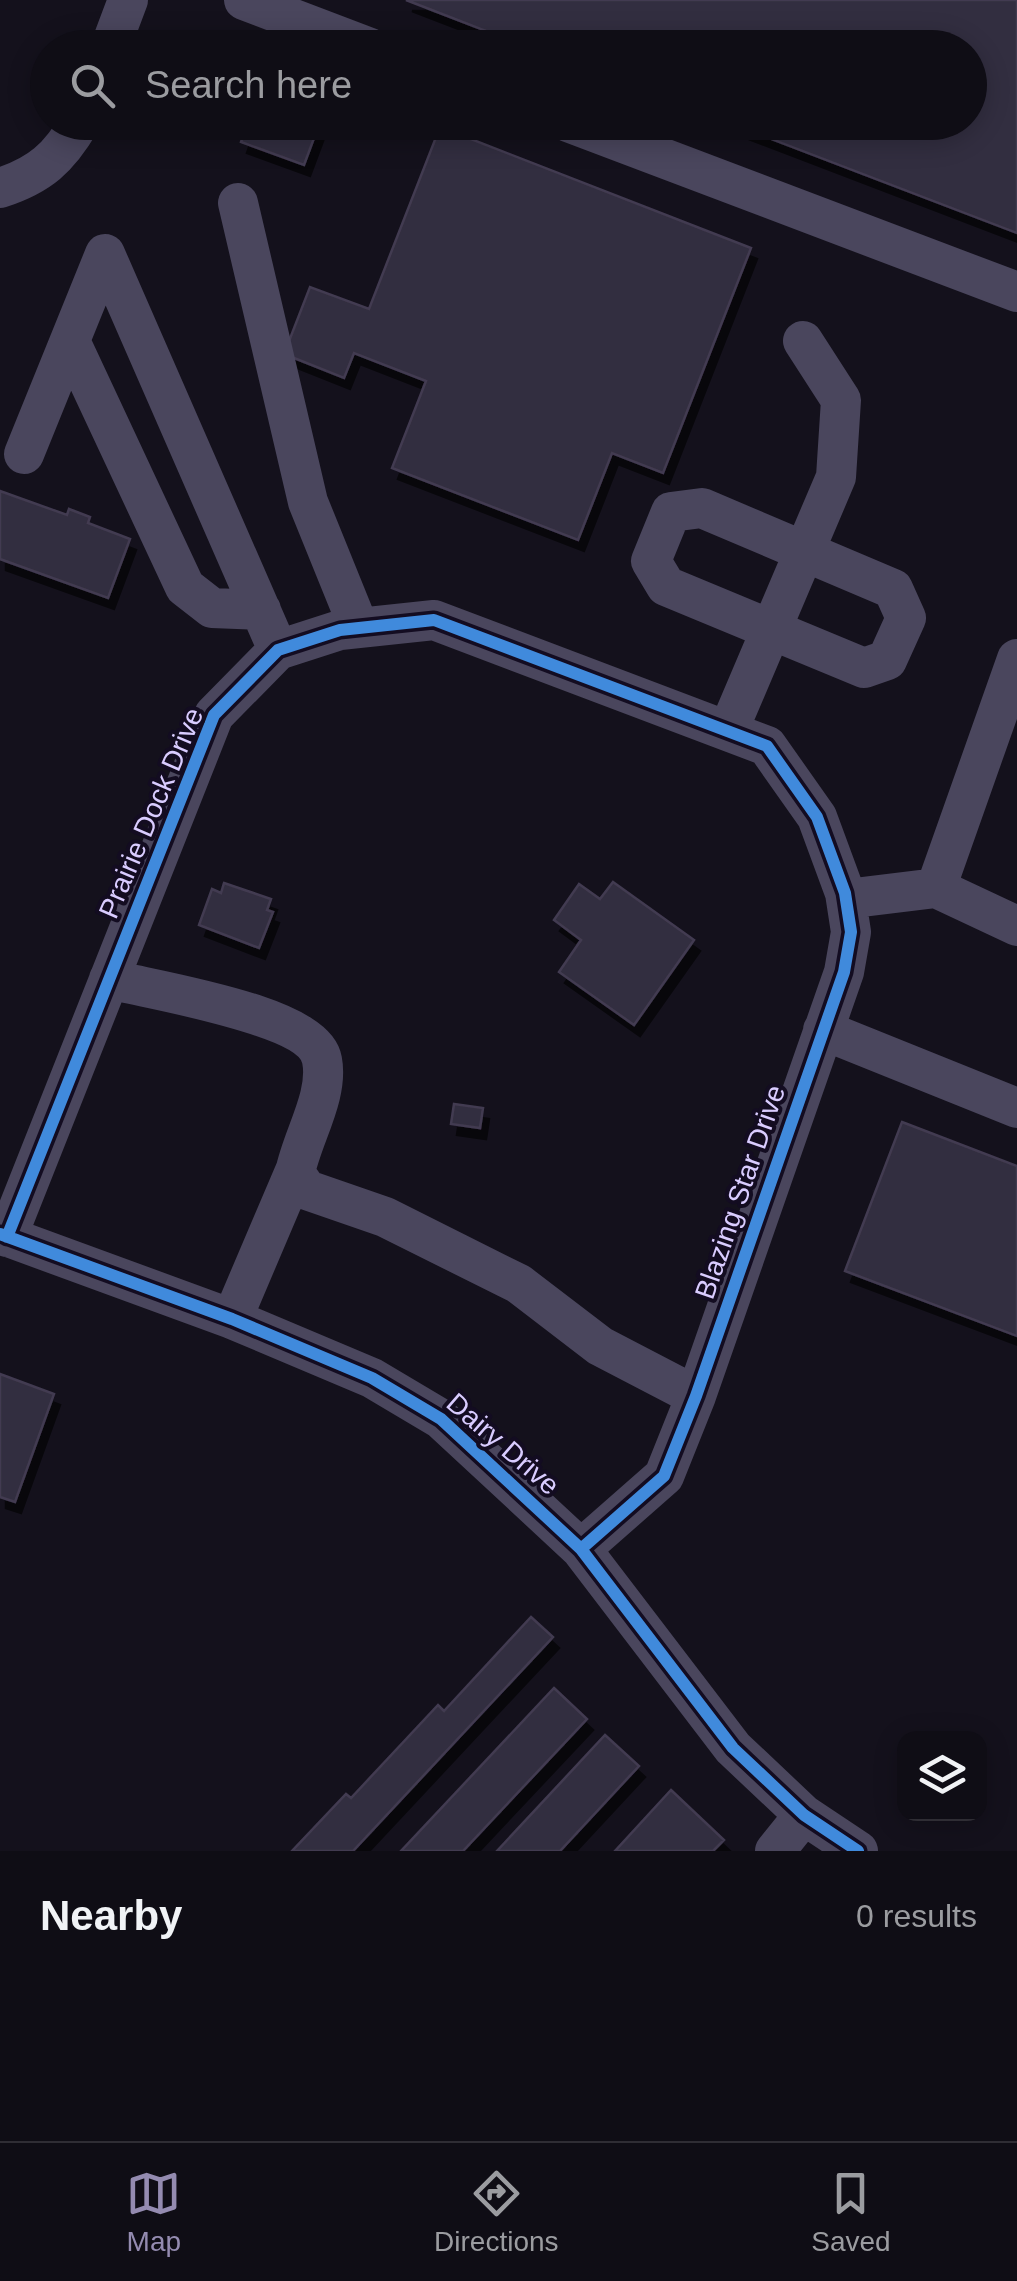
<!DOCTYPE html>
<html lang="en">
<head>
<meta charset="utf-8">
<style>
	:root { --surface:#0f0d15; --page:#18161e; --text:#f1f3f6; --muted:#9b9ca0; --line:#2f2d34; --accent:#948bb0 }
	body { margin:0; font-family:Arial,sans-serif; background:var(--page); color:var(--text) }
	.controls { position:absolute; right:30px; bottom:30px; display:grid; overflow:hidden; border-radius:20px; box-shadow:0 5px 25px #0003 }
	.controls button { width:90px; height:90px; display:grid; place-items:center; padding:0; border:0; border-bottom:2px solid var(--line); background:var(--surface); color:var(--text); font:50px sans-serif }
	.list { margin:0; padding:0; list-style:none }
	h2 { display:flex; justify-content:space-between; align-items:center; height:130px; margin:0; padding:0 40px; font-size:42px }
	h2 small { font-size:32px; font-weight:400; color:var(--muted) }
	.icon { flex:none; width:55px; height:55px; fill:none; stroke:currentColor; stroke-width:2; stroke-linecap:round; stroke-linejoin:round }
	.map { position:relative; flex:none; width:1017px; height:1851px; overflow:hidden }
	.search { position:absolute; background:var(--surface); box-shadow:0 5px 25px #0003; left:30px; right:30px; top:30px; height:110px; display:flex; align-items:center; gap:25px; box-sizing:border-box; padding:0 35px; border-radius:55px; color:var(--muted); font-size:38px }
	.sheet { height:290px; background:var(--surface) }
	nav { display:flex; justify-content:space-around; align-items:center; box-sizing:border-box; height:140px; border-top:2px solid var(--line); background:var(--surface); font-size:28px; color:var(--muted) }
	nav a { display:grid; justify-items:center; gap:5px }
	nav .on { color:var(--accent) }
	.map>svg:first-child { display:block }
</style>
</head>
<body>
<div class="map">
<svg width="1017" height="1851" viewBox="0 0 1017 1851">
	<defs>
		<filter id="shadow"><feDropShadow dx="6" dy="11" stdDeviation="0" flood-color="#0009"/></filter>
	</defs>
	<rect width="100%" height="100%" fill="#14111c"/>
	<path fill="#332e3f" stroke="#423b51" stroke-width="2.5" filter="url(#shadow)" d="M406 0H1017V233L727 122H970V48H530Z
		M248 122H320L304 165 241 142Z
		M440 127 751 248 663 473 612 453 578 540 392 468 426 381 354 353 344 378 284 354 310 287 369 309Z
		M0 491 67 515 69 509 90 517 88 523 130 539 108 598 0 559Z
		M613 882 694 940 634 1025 559 972 581 940 554 920 579 884 600 899Z
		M224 883 271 899 267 910 273 912 259 948 199 925 212 889 221 893Z
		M454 1104 483 1108 480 1128 451 1124Z
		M902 1122 1017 1166V1336L845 1271Z
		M0 1374 54 1394 15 1502 0 1497Z
		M531 1617 553 1637 353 1851H292L346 1794 351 1798 438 1705 444 1711Z
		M554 1688 587 1719 463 1851H401Z
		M605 1735 639 1766 560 1851H497Z
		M671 1790 724 1840 713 1851H615Z"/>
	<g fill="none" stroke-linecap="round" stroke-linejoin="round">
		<path stroke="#4a465d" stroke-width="40" d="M244 0 370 48
			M110 48 128 0
			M568 122 1017 292
			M0 188C40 175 59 158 80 122
			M238 203 308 502 359 628
			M70 341 185 587 212 608 261 610
			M24 454 105 254 278 650
			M702 508 893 589 906 618 887 660 864 668 666 586 651 561 671 512Z
			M728 731 836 477 841 400 803 341
			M936 888 1017 659
			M846 899 936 888 1017 926
			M109 979C150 990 314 1014 322 1060 329 1096 302 1137 295 1173L307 1190 385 1217 519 1284 600 1346 696 1396
			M823 1030 1017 1108
			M0 1234 232 1319 372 1378 441 1419 581 1549 733 1748 804 1815 858 1851
			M7 1237 214 715 278 650 340 630 434 620 767 746 817 817 845 893 851 932 844 972 696 1396 664 1476 581 1549
			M232 1319 295 1171
			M775 1851 804 1815"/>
		<defs>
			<path id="cycleway" d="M0 1234 232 1319 372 1378 441 1419 581 1549 733 1748 804 1815 858 1851
				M7 1237 214 715 278 650 340 630 434 620 767 746 817 817 845 893 851 932 844 972 696 1396 664 1476 581 1549"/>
		</defs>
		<use href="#cycleway" stroke="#130c21" stroke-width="19"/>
		<use href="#cycleway" stroke="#408adc" stroke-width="12"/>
	</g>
	<g text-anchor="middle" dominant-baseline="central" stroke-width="8" stroke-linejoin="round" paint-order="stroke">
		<g font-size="28" fill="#d9ccff" stroke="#130c21">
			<text transform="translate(151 813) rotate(-67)">Prairie Dock Drive</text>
			<text transform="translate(740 1192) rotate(-71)">Blazing Star Drive</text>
			<text transform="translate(503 1444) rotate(41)">Dairy Drive</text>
		</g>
	</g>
</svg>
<div class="controls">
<button><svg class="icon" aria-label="layers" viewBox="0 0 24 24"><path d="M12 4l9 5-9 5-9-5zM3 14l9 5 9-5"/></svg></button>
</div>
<div class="search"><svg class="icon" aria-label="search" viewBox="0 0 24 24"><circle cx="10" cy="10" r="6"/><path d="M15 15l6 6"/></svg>Search here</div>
</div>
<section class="sheet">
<h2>Nearby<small>0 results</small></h2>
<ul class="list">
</ul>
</section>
<nav>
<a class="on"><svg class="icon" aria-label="map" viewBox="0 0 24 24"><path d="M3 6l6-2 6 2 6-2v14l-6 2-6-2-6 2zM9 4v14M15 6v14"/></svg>Map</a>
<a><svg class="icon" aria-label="directions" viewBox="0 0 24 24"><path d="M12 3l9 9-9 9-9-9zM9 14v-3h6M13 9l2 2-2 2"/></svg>Directions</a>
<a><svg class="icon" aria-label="saved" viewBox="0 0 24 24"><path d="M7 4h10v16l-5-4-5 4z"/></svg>Saved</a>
</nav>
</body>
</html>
